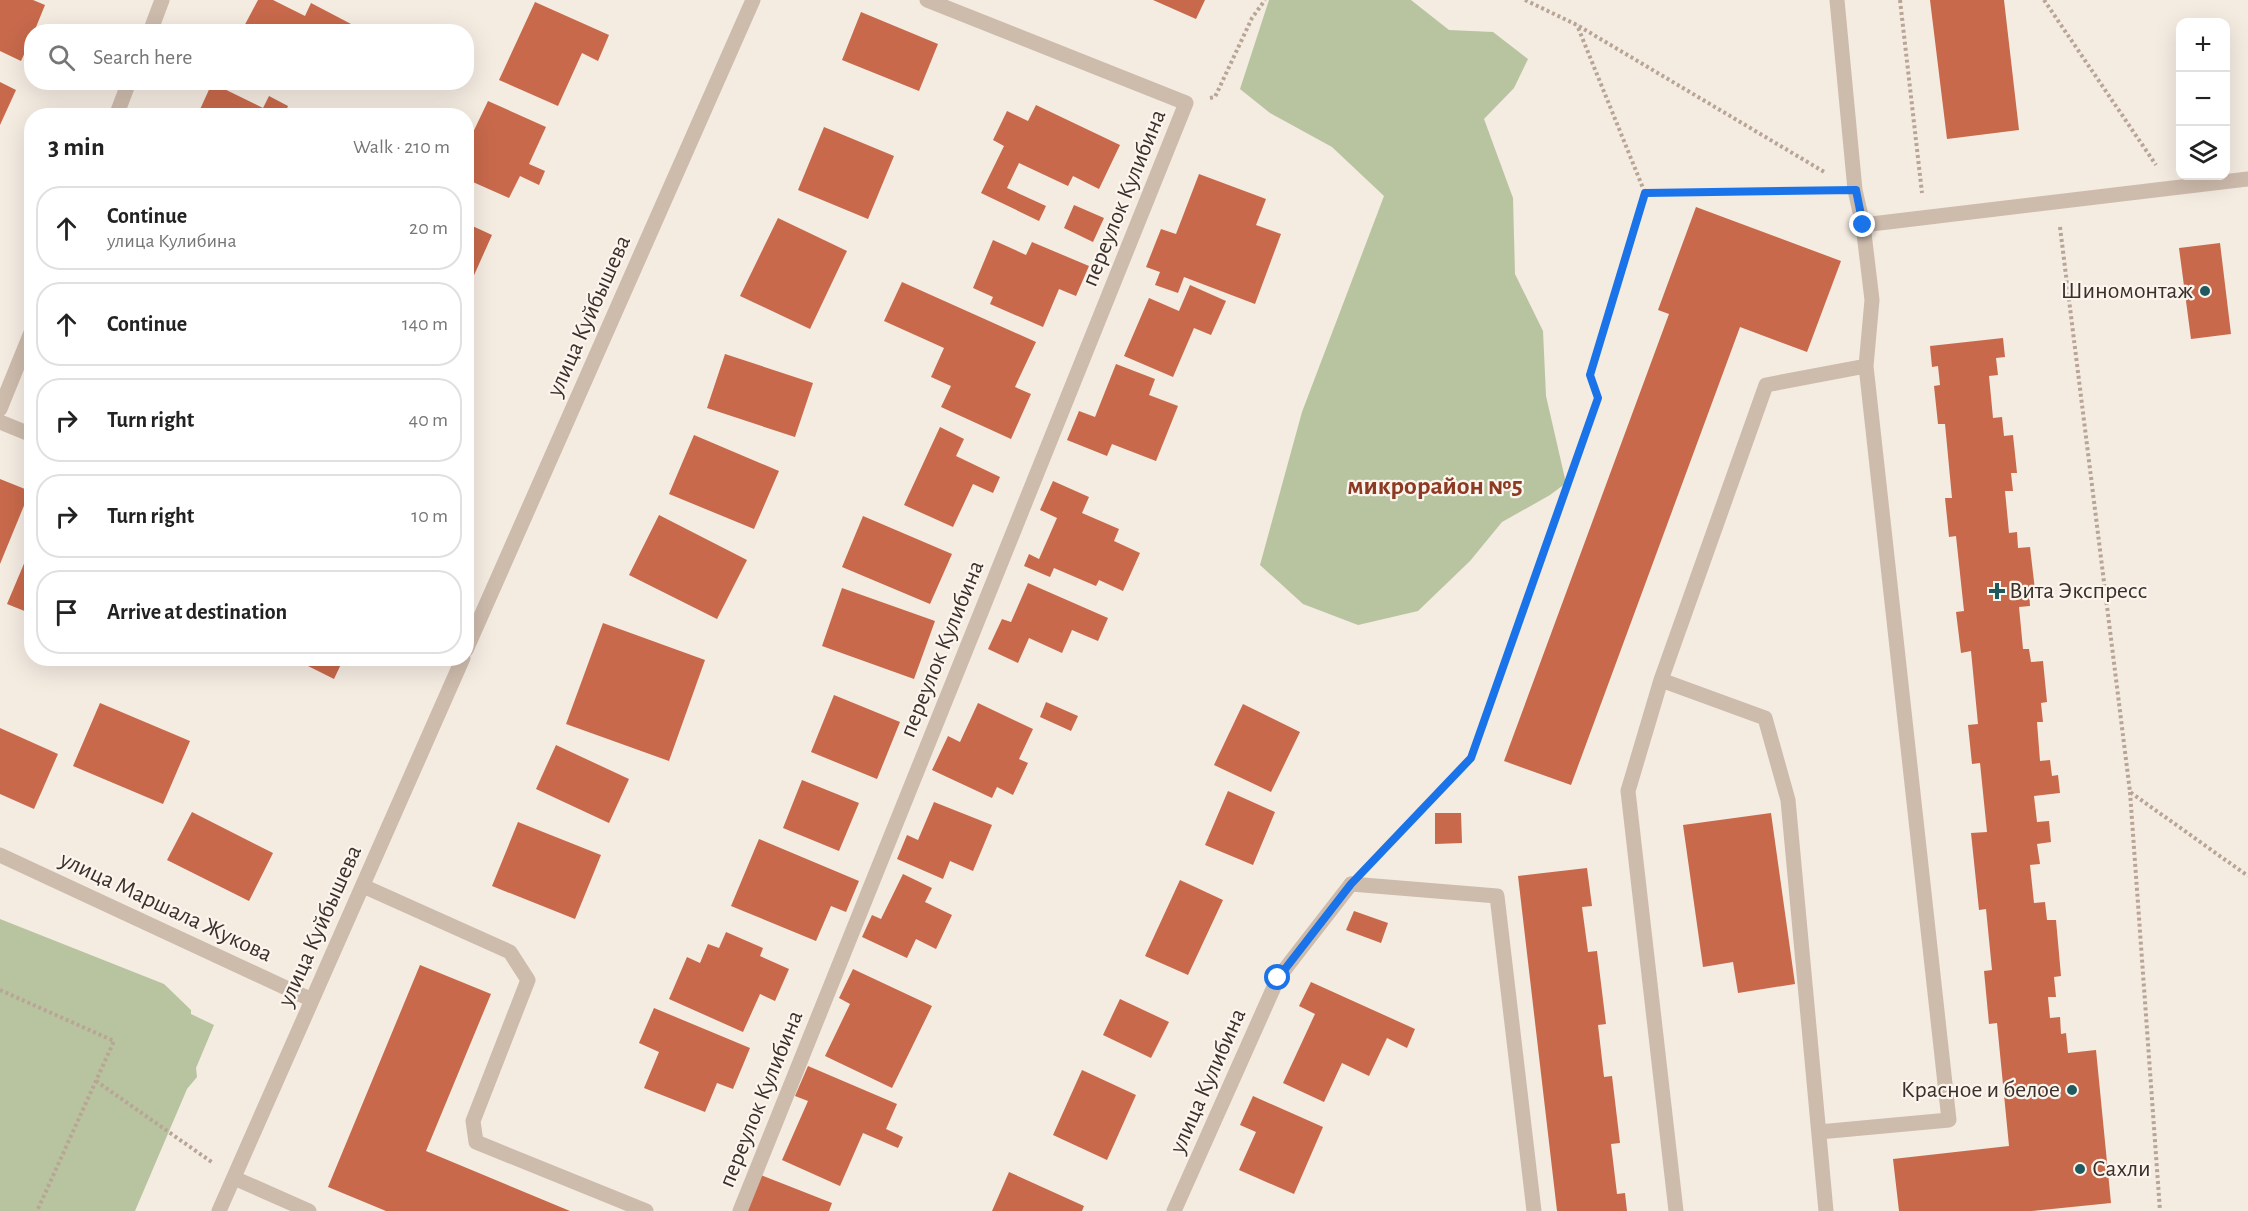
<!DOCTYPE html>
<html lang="en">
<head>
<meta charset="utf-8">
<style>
	:root { --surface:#fff; --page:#f2f2f2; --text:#222; --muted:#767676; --line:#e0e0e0 }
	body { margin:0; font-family:"Alegreya Sans",sans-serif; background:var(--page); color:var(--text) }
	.controls { position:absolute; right:18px; top:18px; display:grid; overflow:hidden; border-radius:12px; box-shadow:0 6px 24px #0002 }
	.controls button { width:54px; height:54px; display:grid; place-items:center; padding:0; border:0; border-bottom:2px solid var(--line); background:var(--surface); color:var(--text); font:30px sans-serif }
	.stop { position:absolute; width:18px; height:18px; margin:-14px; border:4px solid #1a73e8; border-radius:50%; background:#fff }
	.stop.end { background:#1a73e8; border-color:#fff; box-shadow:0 2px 6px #0008 }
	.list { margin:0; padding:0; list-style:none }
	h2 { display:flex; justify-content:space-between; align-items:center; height:78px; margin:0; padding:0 24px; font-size:26px }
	h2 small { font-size:20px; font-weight:400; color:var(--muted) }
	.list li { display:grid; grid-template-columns:39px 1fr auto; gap:18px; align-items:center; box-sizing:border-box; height:84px; margin:0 12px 12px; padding:0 12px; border:2px solid var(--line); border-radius:24px }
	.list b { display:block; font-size:22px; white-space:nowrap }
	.list p { margin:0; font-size:20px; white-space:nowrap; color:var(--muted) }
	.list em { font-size:20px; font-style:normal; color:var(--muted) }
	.icon { flex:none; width:33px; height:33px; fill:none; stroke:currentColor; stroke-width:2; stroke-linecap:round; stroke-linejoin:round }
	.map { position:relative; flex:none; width:2248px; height:1211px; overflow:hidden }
	.search { position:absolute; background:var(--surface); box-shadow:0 6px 24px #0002; left:24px; top:24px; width:450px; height:66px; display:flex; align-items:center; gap:15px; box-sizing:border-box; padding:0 21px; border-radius:24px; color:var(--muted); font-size:22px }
	.panel { position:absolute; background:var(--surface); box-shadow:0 6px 24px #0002; left:24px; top:108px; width:450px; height:558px; border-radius:24px }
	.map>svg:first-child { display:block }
</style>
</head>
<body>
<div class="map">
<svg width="2248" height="1211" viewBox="0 0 2248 1211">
	<rect width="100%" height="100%" fill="#f4ebe1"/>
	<path fill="#b8c4a0" d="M1269 0H1411L1449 30 1493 32 1528 59 1514 88 1484 119 1513 198 1515 274 1543 331 1546 396 1566 483 1550 495 1502 522 1470 561 1418 611 1358 625 1303 604 1260 565 1302 412 1384 196 1332 147 1270 113 1240 89Z
		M0 919 164 984 191 1010V1014L214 1025 196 1068 197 1077 187 1089 135 1211H0Z"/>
	<path fill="#c8694b" d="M0 0H33L45 5 34 32H32V37L21 61 0 51Z
		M258 0H273L305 16 311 3 353 25 349 32H241Z
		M1153 0H1205L1196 19Z
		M1930 0H2004L2019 130 1947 139Z
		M535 2 609 35 598 61 582 53 558 106 499 80Z
		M861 12 938 44 919 91 842 60Z
		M0 82 16 90 0 125Z
		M212 83 263 108 269 96 288 106 284 116H197Z
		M488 101 546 127 529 164 545 171 539 185 520 176 509 198 466 179V147Z
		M1036 105 1120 145 1099 189 1073 176 1068 186 1019 163 1007 188 1046 206 1039 221 981 193 1004 146 993 140 1007 111 1028 121Z
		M824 127 894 156 868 219 798 190Z
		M1199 174 1266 199 1256 225 1281 234 1255 304 1184 277 1178 293 1155 285 1160 272 1146 267 1161 229 1176 234Z
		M1074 205 1104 218 1093 242 1064 228Z
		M1696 207 1841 261 1807 352 1740 327 1571 785 1504 761 1669 314 1658 310Z
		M778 218 847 251 810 329 740 296Z
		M466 223 492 235 471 282 466 279Z
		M993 240 1026 255 1032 242 1089 266 1076 296 1059 289 1043 327 990 304 993 297 973 288Z
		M2220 243 2231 334 2191 339 2179 248Z
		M902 282 1036 342 1015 387 1031 394 1011 439 941 407 951 386 931 377 944 348 884 321Z
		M1190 285 1226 301 1211 335 1194 328 1173 377 1124 356 1149 298 1179 311Z
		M2003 338 2005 357 1996 358 1998 375 1989 376 1993 418 2002 417 2004 436 2013 435 2017 473H2011L2013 491H2005L2009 533 2017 532 2018 548 2030 547 2035 590 2029 591 2030 606 2019 607 2023 649H2029L2031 662 2043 661 2047 702 2041 703 2043 722H2037L2040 761 2050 760 2052 776 2058 775 2060 793 2034 796 2037 822 2049 821 2051 842 2037 844 2040 864 2030 865 2034 903 2045 902 2047 920H2056L2061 976 2054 977 2056 997H2048L2050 1018 2060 1017 2061 1034 2066 1033 2068 1053 2096 1050 2111 1203 2031 1211H1899L1893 1159 2009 1146 1997 1023 1989 1024 1984 971 1992 970 1986 909 1979 910 1971 833 1987 832 1980 763 1972 764 1968 725 1978 724 1971 651 1961 653 1956 612 1964 611 1956 536 1949 537 1945 498H1952L1945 424H1938L1934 386 1940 385 1938 366 1932 367 1930 346Z
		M725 354 813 383 795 437 707 408Z
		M1116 364 1155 379 1149 395 1178 406 1156 461 1112 444 1107 456 1067 440 1079 411 1095 417Z
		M940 427 964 439 956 456 1000 477 993 493 973 484 953 527 904 505Z
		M694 435 779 471 754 529 669 494Z
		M0 479 30 491 0 564Z
		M1053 481 1089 497 1082 513 1119 529 1114 541 1140 553 1123 591 1099 580 1096 586 1054 568 1050 577 1024 566 1029 554 1039 559 1057 518 1040 510Z
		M659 515 747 560 717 619 629 575Z
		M863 516 952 554 930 604 842 567Z
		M31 547H32V614L7 604Z
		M1028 583 1108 618 1098 641 1072 630 1062 653 1029 638 1018 663 988 649 1002 619 1011 622Z
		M842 588 935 621 914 679 822 646Z
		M603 623 705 660 669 761 566 724Z
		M292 658H344L334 679Z
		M834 695 900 722 877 779 811 752Z
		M1046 702 1078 716 1071 731 1040 717Z
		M100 703 190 741 163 804 73 766Z
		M978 703 1033 729 1019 759 1028 763 1013 795 997 787 992 798 932 770 948 736 960 742Z
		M1243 704 1300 732 1271 792 1214 765Z
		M0 728 58 754 34 809 0 794Z
		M556 745 629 779 609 823 536 789Z
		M802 780 859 803 839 851 783 828Z
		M1228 791 1275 812 1253 865 1205 845Z
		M934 802 992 825 973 871 950 861 943 879 897 859 907 835 918 840Z
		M192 812 273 853 249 901 167 860Z
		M1435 813H1461L1462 843 1435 844Z
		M1771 813 1795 984 1738 993 1733 962 1703 967 1683 825Z
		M518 822 601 855 575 919 492 886Z
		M759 839 859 881 846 912 831 906 816 941 731 906Z
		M1587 868 1592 906 1582 907 1588 952 1597 951 1606 1024 1598 1025 1604 1077 1612 1076 1620 1143 1611 1144 1617 1194 1625 1193 1627 1211H1557L1518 876Z
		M903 874 932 888 925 902 952 915 936 949 916 939 907 958 862 937 872 915 881 919Z
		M1180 880 1223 900 1188 975 1145 956Z
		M1354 911 1388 923 1381 943 1346 930Z
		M726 932 763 948 760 956 789 969 775 1001 760 994 743 1032 669 999 687 957 700 963 708 944 719 948Z
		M420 965 491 994 426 1151 570 1211H386L328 1187Z
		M853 969 932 1006 892 1088 825 1056 850 1004 839 998Z
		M1311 982 1415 1029 1407 1048 1387 1038 1369 1076 1342 1063 1324 1102 1283 1083 1315 1014 1299 1006Z
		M1120 999 1169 1022 1151 1058 1103 1035Z
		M654 1008 750 1048 733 1089 717 1083 705 1112 644 1088 659 1052 639 1043Z
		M808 1066 897 1104 886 1129 903 1137 898 1148 863 1133 840 1186 782 1160 808 1101 795 1096Z
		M1082 1070 1136 1095 1107 1160 1053 1135Z
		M1253 1096 1323 1127 1294 1194 1239 1170 1256 1132 1240 1125Z
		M1009 1172 1084 1206 1082 1211H992Z
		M758 1174 832 1203 829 1211H744Z"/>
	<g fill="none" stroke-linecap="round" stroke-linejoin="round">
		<path stroke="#b9a596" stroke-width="4" stroke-dasharray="3 3" stroke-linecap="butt" d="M1525 0 1577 25 1826 173
			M1900 0 1922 193
			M2044 0 2156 165
			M1210 98 1215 97 1252 18 1265 0
			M1645 193 1830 191
			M2060 227 2130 792 2248 876
			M2130 792 2160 1211
			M1374 860 1471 758 1598 398 1590 374 1645 193 1577 25
			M0 990 114 1041 37 1211
			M96 1081 213 1163"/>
		<path stroke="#cdbbac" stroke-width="15" d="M150 32 162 0
			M116 116 129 82
			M1863 225 2248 179
			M0 409 32 330
			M1661 680 1765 718 1788 800 1826 1211
			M1351 884 1497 896 1534 1211
			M363 886 510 952 528 980 473 1121 476 1142 646 1211
			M1819 1132 1949 1120 1866 366 1872 300 1863 225 1855 190 1837 0
			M234 1178 309 1211
			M1676 1211 1628 791 1661 680 1766 385 1866 366"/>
		<path stroke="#cdbbac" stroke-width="15" d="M0 422 32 435
			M466 650 753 0
			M0 855 312 1000
			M219 1211 463 658
			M740 1211 1186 103 927 0
			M1174 1211 1278 978 1351 884"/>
	</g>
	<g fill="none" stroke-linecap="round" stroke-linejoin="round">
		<path stroke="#1a73e8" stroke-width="8" d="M1278 978 1351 884 1471 758 1598 398 1590 375 1645 193 1856 190 1863 225"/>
	</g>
	<g fill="#1f5a5e" stroke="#fbf5ee" stroke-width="2">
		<circle cx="2205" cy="291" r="6"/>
		<path d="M1994 582h6v6h6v6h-6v6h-6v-6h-6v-6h6z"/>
		<circle cx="2072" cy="1090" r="6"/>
		<circle cx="2080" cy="1169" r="6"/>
	</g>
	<g text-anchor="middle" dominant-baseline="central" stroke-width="4.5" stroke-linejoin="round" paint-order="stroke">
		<g font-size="24" fill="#3b302b" stroke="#fbf5ee">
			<text transform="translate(1124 198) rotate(-68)">переулок Кулибина</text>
			<text transform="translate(589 316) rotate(-66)">улица Куйбышева</text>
			<text transform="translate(942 649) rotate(-68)">переулок Кулибина</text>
			<text transform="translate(166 907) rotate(25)">улица Маршала Жукова</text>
			<text transform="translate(320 926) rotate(-66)">улица Куйбышева</text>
			<text transform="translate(1208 1081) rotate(-66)">улица Кулибина</text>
			<text transform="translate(761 1099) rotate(-68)">переулок Кулибина</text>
		</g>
		<g font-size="24" fill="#3b302b" stroke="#fbf5ee" text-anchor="end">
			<text x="2193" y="291">Шиномонтаж</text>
			<text x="2009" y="591" text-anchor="start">Вита Экспресс</text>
			<text x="2060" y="1090">Красное и белое</text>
			<text x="2092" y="1169" text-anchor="start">Сахли</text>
		</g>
		<g font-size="26" font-weight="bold" fill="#8c3b22" stroke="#fbf5ee">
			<text x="1435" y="486">микрорайон №5</text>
		</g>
	</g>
</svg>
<div class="controls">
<button>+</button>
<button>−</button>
<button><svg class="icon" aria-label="layers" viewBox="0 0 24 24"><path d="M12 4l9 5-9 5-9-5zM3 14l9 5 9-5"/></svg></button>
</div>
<div class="stop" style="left:1278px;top:978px"></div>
<div class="stop end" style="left:1863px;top:225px"></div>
<div class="search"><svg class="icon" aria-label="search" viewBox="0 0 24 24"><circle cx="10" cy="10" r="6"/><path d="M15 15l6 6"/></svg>Search here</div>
<section class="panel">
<h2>3 min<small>Walk · 210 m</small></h2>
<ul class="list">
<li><svg class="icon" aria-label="ahead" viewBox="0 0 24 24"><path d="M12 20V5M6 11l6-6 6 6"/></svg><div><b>Continue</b><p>улица Кулибина</p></div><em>20 m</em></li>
<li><svg class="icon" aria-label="ahead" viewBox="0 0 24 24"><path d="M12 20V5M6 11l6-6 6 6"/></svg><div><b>Continue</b></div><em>140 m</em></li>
<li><svg class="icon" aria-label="right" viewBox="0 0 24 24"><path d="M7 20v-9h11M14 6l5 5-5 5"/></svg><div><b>Turn right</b></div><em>40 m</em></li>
<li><svg class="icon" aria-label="right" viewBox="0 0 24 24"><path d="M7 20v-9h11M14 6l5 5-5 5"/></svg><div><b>Turn right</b></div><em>10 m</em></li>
<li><svg class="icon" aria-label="arrive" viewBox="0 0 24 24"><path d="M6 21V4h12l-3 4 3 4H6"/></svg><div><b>Arrive at destination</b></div></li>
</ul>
</section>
</div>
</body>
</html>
